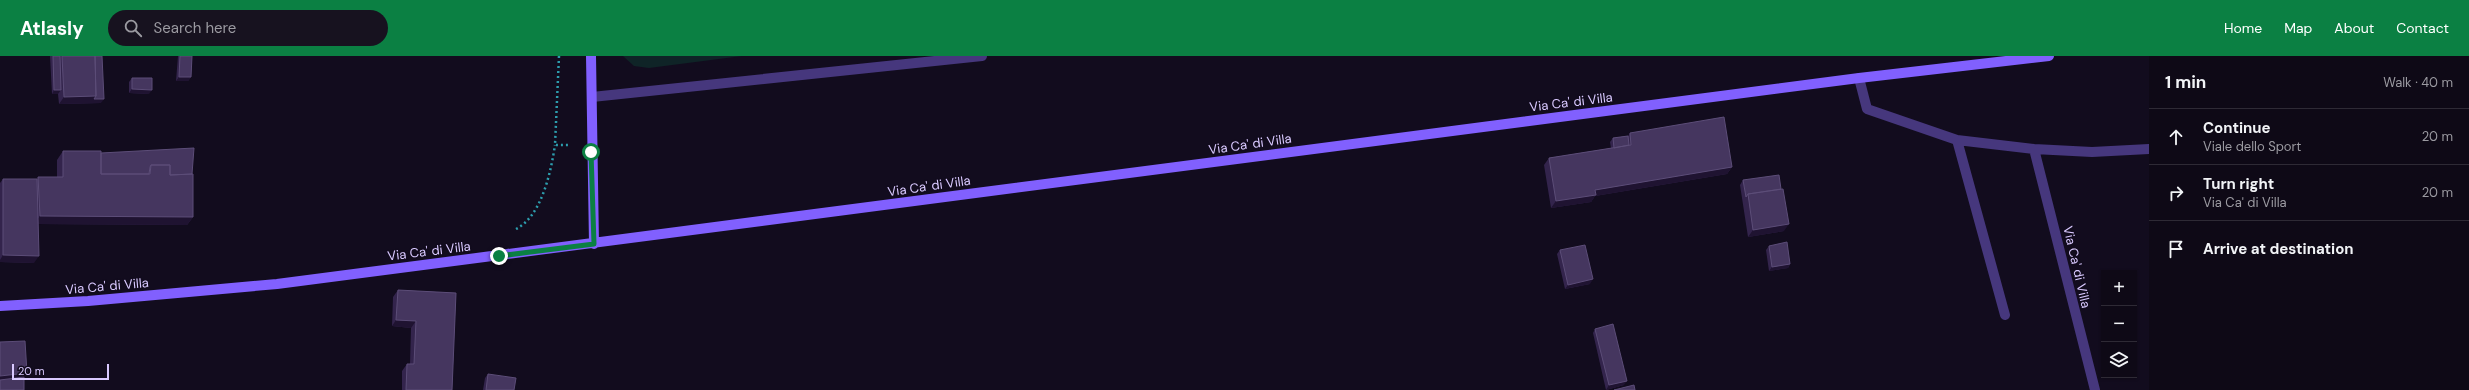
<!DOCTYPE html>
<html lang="en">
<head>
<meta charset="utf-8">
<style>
	:root { --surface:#0e0916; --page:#17121f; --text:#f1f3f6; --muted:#9b9aa1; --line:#2e2a35; --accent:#0b8043 }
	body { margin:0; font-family:"DM Sans",sans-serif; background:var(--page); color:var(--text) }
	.controls { position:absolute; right:12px; bottom:12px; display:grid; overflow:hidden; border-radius:0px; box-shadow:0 1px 3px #0004 }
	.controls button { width:36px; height:36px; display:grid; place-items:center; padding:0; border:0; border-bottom:1px solid var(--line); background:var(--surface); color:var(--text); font:20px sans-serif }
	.scale { position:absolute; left:12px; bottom:10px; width:97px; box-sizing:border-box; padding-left:4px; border:2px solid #d9c9ff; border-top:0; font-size:11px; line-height:14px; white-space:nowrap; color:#d9c9ff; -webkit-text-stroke:3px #120c1e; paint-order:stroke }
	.stop { position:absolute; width:12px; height:12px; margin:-9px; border:3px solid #0b8043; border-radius:50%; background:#fff }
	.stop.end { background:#0b8043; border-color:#fff; box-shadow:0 1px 4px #0008 }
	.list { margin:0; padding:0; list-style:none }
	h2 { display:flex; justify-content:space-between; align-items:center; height:52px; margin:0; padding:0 16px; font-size:17px }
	h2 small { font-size:13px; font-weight:400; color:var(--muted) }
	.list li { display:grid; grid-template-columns:26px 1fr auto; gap:12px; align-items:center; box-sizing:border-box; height:56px; padding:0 16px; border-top:1px solid var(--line) }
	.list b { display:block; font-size:15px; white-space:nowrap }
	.list p { margin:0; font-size:13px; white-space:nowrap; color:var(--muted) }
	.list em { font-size:13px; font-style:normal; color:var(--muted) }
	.icon { flex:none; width:22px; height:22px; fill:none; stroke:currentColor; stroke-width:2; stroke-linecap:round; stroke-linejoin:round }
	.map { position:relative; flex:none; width:2149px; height:334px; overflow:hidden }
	header { display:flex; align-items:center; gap:24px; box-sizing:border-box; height:56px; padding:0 20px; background:var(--accent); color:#fff }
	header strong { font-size:19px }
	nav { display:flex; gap:22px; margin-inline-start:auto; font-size:14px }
	.search { width:280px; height:36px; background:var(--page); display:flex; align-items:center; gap:10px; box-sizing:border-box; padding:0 14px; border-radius:22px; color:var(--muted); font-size:15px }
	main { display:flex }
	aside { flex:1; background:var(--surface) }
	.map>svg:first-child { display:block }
</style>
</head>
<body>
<header>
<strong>Atlasly</strong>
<div class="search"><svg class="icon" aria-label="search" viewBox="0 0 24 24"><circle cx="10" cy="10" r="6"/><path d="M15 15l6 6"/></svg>Search here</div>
<nav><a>Home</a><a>Map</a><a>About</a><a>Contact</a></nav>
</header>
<main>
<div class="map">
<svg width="2149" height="334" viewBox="0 0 2149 334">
	<rect width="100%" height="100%" fill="#120c1e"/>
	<path fill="#0f2427" d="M623 0H742L649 12 634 10Z"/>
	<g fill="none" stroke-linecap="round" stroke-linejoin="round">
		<path stroke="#2d9eae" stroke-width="2.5" stroke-dasharray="2 3" stroke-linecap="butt" d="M559 0 555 89H568
			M516 173C542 160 551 115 555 89"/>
		<path stroke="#46377d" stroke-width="10" d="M592 41 982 0"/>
		<path stroke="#46377d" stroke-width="10" d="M1859 22 1867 53 1957 84 2034 93 2092 96 2149 93
			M1957 84 2005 259
			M2034 93 2095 334"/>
		<path stroke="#8160fe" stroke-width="10" d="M591 0 594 188
			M0 250 88 245 277 228 1859 22 2049 0"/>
	</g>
	<path fill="#33244c" d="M50 0H102L101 47 59 48 58 38H52Z
		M178 0H192L191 21 188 25H176Z
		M132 22 149 38 129 37V26Z
		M1630 77 1732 111 1727 118 1595 140 1591 146 1551 152 1544 109 1549 102 1611 92 1610 86 1613 82 1628 80Z
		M63 95 101 97 192 118 193 161 187 169 38 168 34 207 0 206V127L3 123H37L38 121H57V104Z
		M1743 124 1784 175 1748 181 1740 129Z
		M1769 190 1790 208 1788 212 1769 215 1766 194Z
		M1560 194 1590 228 1565 233 1557 198Z
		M398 234 456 237 452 334H402V315L407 308H410L411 272 392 270 393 241Z
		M1595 273 1624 329 1606 334 1593 277Z
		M488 318 514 334H483L485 322Z"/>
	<path fill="#1f1331" d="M179 21H191L188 25H176Z
		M132 33 152 34 149 38 129 37Z
		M54 34H61L58 38H52Z
		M96 40 104 43 101 47 59 48 64 41Z
		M1732 111 1727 118 1595 140 1591 146 1551 152 1556 145 1595 134Z
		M40 160 193 161 187 169 34 168Z
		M1789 168 1784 175 1748 181 1753 174Z
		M3 199 39 200 34 207 0 206V204Z
		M1790 208 1788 212 1769 215 1772 211Z
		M1593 223 1590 228 1565 233 1568 229Z
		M396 264 416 265 411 272 392 270Z
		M27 317 21 326 0 328V320Z
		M1627 325 1624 329 1606 334 1609 329Z"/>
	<path fill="#45365f" stroke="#5c4d78" d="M53 0H60L61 34H54Z
		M62 0H95L96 40 64 41Z
		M95 0H102L104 43H94L96 40Z
		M180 0H192L191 21H179Z
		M132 22H152V34L132 33Z
		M1724 61 1732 111 1595 134 1596 139 1556 145 1549 102 1631 89 1630 77Z
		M1628 80 1629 89 1614 92 1613 82Z
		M194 92 192 118 170 119V109H151L150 111 149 118H101V97Z
		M63 95H101V118H150L151 109H170V119L193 118V161L40 160 38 121H63Z
		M1779 119 1781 133 1748 138 1746 141 1743 124Z
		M3 123H37L39 200 3 199Z
		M1783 133 1789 168 1753 174 1748 138Z
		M1787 186 1790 208 1772 211 1769 190Z
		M1585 189 1593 223 1568 229 1560 194Z
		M398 234 456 237 452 334H406L407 308H414L416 265 396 264Z
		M1613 268 1627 325 1609 329 1595 273Z
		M25 285 27 317 0 320V286Z
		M488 318 516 322 514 334H486Z
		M24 321V334H0V324Z
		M1634 329 1635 334H1614Z"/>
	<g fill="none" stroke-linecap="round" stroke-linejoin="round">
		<path stroke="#0b8043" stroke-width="5" d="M499 200 594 188 591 96"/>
	</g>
	<g text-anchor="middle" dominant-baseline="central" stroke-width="3" stroke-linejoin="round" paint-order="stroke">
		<g font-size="13" fill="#d9c9ff" stroke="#120c1e">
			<text transform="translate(1571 46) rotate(-7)">Via Ca' di Villa</text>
			<text transform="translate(1250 88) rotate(-8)">Via Ca' di Villa</text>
			<text transform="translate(929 130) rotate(-8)">Via Ca' di Villa</text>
			<text transform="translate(429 195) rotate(-7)">Via Ca' di Villa</text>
			<text transform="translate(2077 211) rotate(77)">Via Ca' di Villa</text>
			<text transform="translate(107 230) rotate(-5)">Via Ca' di Villa</text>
		</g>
	</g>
</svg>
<div class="controls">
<button>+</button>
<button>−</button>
<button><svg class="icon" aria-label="layers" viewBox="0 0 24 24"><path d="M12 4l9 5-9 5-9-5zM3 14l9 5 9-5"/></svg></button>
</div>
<div class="scale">20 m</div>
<div class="stop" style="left:591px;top:96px"></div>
<div class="stop end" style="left:499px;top:200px"></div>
</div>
<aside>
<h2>1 min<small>Walk · 40 m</small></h2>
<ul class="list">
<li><svg class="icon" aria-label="ahead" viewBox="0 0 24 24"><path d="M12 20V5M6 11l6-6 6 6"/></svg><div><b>Continue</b><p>Viale dello Sport</p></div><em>20 m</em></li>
<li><svg class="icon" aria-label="right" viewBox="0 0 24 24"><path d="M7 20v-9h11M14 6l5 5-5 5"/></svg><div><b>Turn right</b><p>Via Ca' di Villa</p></div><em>20 m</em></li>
<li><svg class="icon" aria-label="arrive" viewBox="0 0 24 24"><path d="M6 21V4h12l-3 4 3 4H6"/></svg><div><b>Arrive at destination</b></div></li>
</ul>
</aside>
</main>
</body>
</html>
